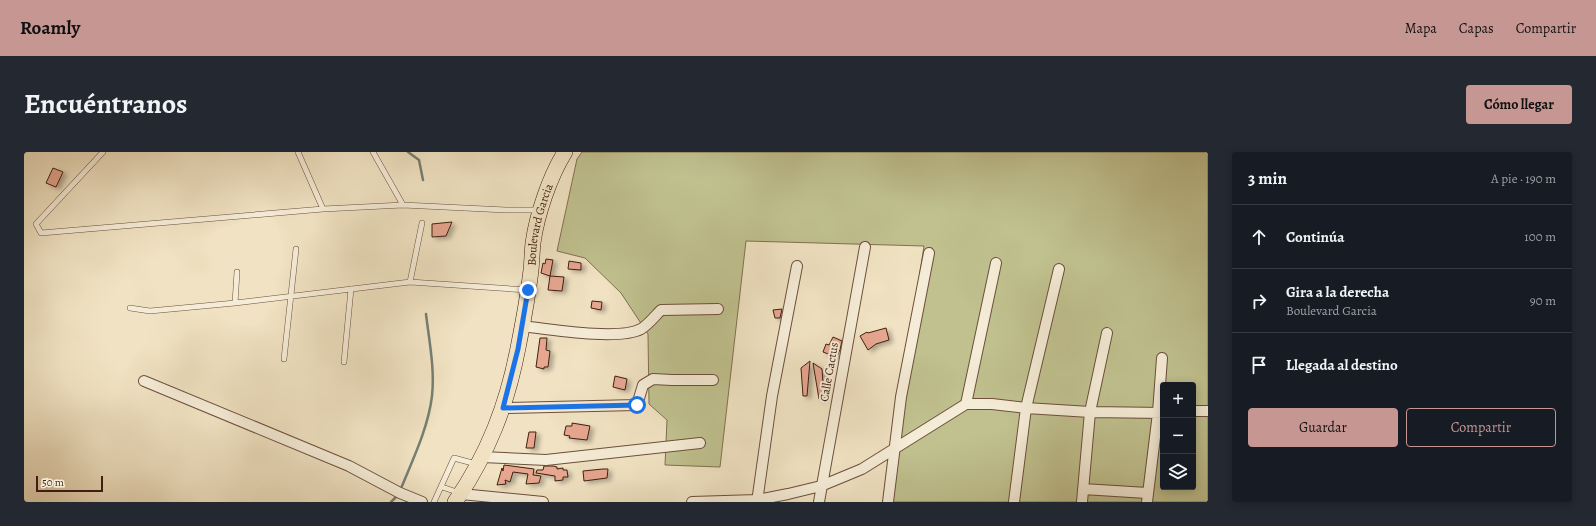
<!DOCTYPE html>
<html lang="es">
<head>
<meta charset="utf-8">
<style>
	:root { --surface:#171b24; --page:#242831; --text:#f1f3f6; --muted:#9ea1a6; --line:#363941; --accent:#c59692 }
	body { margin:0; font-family:Alegreya,serif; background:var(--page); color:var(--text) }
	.controls { position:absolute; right:12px; bottom:12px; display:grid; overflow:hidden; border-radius:4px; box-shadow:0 2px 10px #0003 }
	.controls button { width:36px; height:36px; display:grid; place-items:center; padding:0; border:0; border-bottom:1px solid var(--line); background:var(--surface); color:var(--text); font:20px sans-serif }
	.scale { position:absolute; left:12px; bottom:10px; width:67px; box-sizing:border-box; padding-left:4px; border:2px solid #411e10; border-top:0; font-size:11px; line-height:14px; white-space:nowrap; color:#411e10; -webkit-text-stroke:3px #f5ecd7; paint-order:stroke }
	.stop { position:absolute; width:12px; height:12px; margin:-9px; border:3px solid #1a73e8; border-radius:50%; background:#fff }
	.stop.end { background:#1a73e8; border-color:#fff; box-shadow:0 1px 4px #0008 }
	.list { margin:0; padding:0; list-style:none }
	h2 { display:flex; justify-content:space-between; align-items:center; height:52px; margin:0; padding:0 16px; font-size:17px }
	h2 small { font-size:13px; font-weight:400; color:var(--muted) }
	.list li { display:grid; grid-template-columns:26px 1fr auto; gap:12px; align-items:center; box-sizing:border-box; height:64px; padding:0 16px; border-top:1px solid var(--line) }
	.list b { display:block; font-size:15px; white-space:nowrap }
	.list p { margin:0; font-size:13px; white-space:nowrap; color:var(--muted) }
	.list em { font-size:13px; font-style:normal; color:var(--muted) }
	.actions { display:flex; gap:8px; padding:12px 16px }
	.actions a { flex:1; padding:9px 0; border:1px solid var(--accent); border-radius:4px; text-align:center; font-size:14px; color:var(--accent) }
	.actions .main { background:var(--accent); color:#111 }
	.icon { flex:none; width:22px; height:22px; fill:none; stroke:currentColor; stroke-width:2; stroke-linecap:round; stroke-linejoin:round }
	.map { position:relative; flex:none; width:1184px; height:350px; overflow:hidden; border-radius:4px }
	header { display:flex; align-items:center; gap:24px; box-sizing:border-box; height:56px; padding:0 20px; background:var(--accent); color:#111 }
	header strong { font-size:19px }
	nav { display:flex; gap:22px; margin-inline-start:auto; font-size:14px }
	.intro { display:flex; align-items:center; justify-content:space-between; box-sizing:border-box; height:96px; padding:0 24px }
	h1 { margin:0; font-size:28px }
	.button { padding:10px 18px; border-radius:4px; background:var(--accent); color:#111; font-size:14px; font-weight:700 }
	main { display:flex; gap:24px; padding:0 24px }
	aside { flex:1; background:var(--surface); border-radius:4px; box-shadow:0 2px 10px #0003 }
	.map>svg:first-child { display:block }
</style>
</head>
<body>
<header>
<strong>Roamly</strong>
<nav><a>Mapa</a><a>Capas</a><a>Compartir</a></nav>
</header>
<div class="intro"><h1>Encuéntranos</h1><a class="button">Cómo llegar</a></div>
<main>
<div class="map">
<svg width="1184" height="350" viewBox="0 0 1184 350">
	<defs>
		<filter id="shadow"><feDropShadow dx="4" dy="2.5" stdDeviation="2" flood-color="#0004"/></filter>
	</defs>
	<rect width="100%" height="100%" fill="#f0e2c2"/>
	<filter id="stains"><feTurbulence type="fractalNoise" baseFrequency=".005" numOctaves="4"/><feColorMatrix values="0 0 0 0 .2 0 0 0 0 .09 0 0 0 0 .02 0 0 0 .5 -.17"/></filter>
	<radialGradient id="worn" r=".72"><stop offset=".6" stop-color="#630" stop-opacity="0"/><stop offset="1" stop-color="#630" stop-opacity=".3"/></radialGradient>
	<path fill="#c0c18f" stroke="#807050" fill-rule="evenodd" d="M558 0H1184V350H864V327L900 94 722 89 696 315 641 313 643 268 625 252 624 182 597 141 561 106 533 99 553 7ZM1139 233H1169V335H1139Z"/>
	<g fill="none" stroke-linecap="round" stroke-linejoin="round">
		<path stroke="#767e72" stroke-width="2.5" d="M384 0 395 8 399 28
			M376 339C388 309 404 277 408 244 411 217 405 188 402 162
			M367 350 374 343"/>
	</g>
	<path fill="#e6a690" stroke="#411e10" filter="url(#shadow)" d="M29 16 39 20 32 35 22 31Z
		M428 70 422 84 408 85V72Z
		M522 107 529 108 526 124 517 121 519 111 521 112Z
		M545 109 557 111V118L544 117Z
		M526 124 540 125 538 139 524 138Z
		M568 149 578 150 577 158 567 156Z
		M758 157 756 166H751L749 158Z
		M862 176 865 188 852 192 844 198 836 184 843 180 844 181Z
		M809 185 818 189 816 198 812 205 799 200 802 192 805 193Z
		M516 186H523L522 198 526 199 524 215H520V217L512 215Z
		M786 209 783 244H779L777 216Z
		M789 211 798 217 800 246 795 247Z
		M591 224 603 227 601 238 589 235Z
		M548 271 566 274 563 288 545 286 546 284 540 283 542 274H548Z
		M505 280H512L510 296H502Z
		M480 313 510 317 509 323 517 324 515 331 502 332 504 322 489 320 486 330 481 328 482 332 473 333 478 316 479 319Z
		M520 314H529L533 315V317L539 316V318H543L544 325H539V328L531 329V324L512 321 513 318H519Z
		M579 317H584L583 326 560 329 559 319Z"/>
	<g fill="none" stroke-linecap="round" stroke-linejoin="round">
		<defs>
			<path id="service" d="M79 0 12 72 17 81 299 57 379 53
				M274 0 299 57
				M349 0 379 53 482 58H514
				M386 130 398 71
				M211 151 213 120
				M106 156 126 159 211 151 386 130 503 138
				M260 207 272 97
				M320 210 327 137
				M418 335 436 341
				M410 350 430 306 452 312"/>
			<path id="minor" d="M498 174C524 177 595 189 617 177 624 173 631 164 637 158L694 157
				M120 229 325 314 376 341 398 350
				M942 252 972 111
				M479 256 613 253 619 233 629 227 648 228H689
				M1169 259H1184
				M458 305 522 308 676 291
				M1059 337 1123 341
				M437 342 519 350
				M668 350 733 348 764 342 797 334 838 317 942 252H968L1002 256 1066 260 1139 261
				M733 350 748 244 773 114
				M795 350 841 95
				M864 350 877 245 905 101
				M990 350 1002 256 1035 117
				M1058 350 1066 260 1083 181
				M1123 350 1134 261 1138 206"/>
			<g id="primary">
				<path id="s1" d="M431 350C464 302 483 253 494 196 499 171 504 144 507 118 508 109 508 100 509 91 513 62 526 24 541 0"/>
			</g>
		</defs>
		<use href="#service" stroke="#6d4f3c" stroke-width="6"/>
		<use href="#minor" stroke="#6d4f3c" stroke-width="12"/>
		<use href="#primary" stroke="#411e10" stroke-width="16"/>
		<use href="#service" stroke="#f5ecd7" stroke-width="5"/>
		<use href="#minor" stroke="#f5ecd7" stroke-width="10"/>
		<use href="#primary" stroke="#f0e2c2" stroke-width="15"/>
	</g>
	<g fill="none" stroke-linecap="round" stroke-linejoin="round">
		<path stroke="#1a73e8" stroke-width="5" d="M504 138 494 197 479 256 613 253"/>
	</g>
	<g text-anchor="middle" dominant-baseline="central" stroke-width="4" stroke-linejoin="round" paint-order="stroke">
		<g font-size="12" fill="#411e10" stroke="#f5ecd7">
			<text stroke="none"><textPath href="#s1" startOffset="293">Boulevard Garcia</textPath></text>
			<text transform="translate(805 220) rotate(-80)">Calle Cactus</text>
		</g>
	</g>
	<rect width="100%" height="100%" filter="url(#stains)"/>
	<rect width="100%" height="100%" fill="url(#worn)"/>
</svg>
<div class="controls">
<button>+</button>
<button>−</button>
<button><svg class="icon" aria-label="layers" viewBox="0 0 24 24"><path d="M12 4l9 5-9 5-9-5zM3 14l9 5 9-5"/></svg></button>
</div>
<div class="scale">50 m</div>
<div class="stop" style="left:613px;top:253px"></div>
<div class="stop end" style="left:504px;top:138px"></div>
</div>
<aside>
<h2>3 min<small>A pie · 190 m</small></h2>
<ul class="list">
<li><svg class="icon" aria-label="ahead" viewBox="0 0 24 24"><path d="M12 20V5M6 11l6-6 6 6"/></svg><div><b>Continúa</b></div><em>100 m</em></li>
<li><svg class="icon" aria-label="right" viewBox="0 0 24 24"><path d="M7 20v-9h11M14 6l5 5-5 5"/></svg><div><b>Gira a la derecha</b><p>Boulevard Garcia</p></div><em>90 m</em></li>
<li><svg class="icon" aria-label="arrive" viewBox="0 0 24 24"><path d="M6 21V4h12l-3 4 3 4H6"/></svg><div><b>Llegada al destino</b></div></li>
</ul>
<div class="actions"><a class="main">Guardar</a><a>Compartir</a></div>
</aside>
</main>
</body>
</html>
